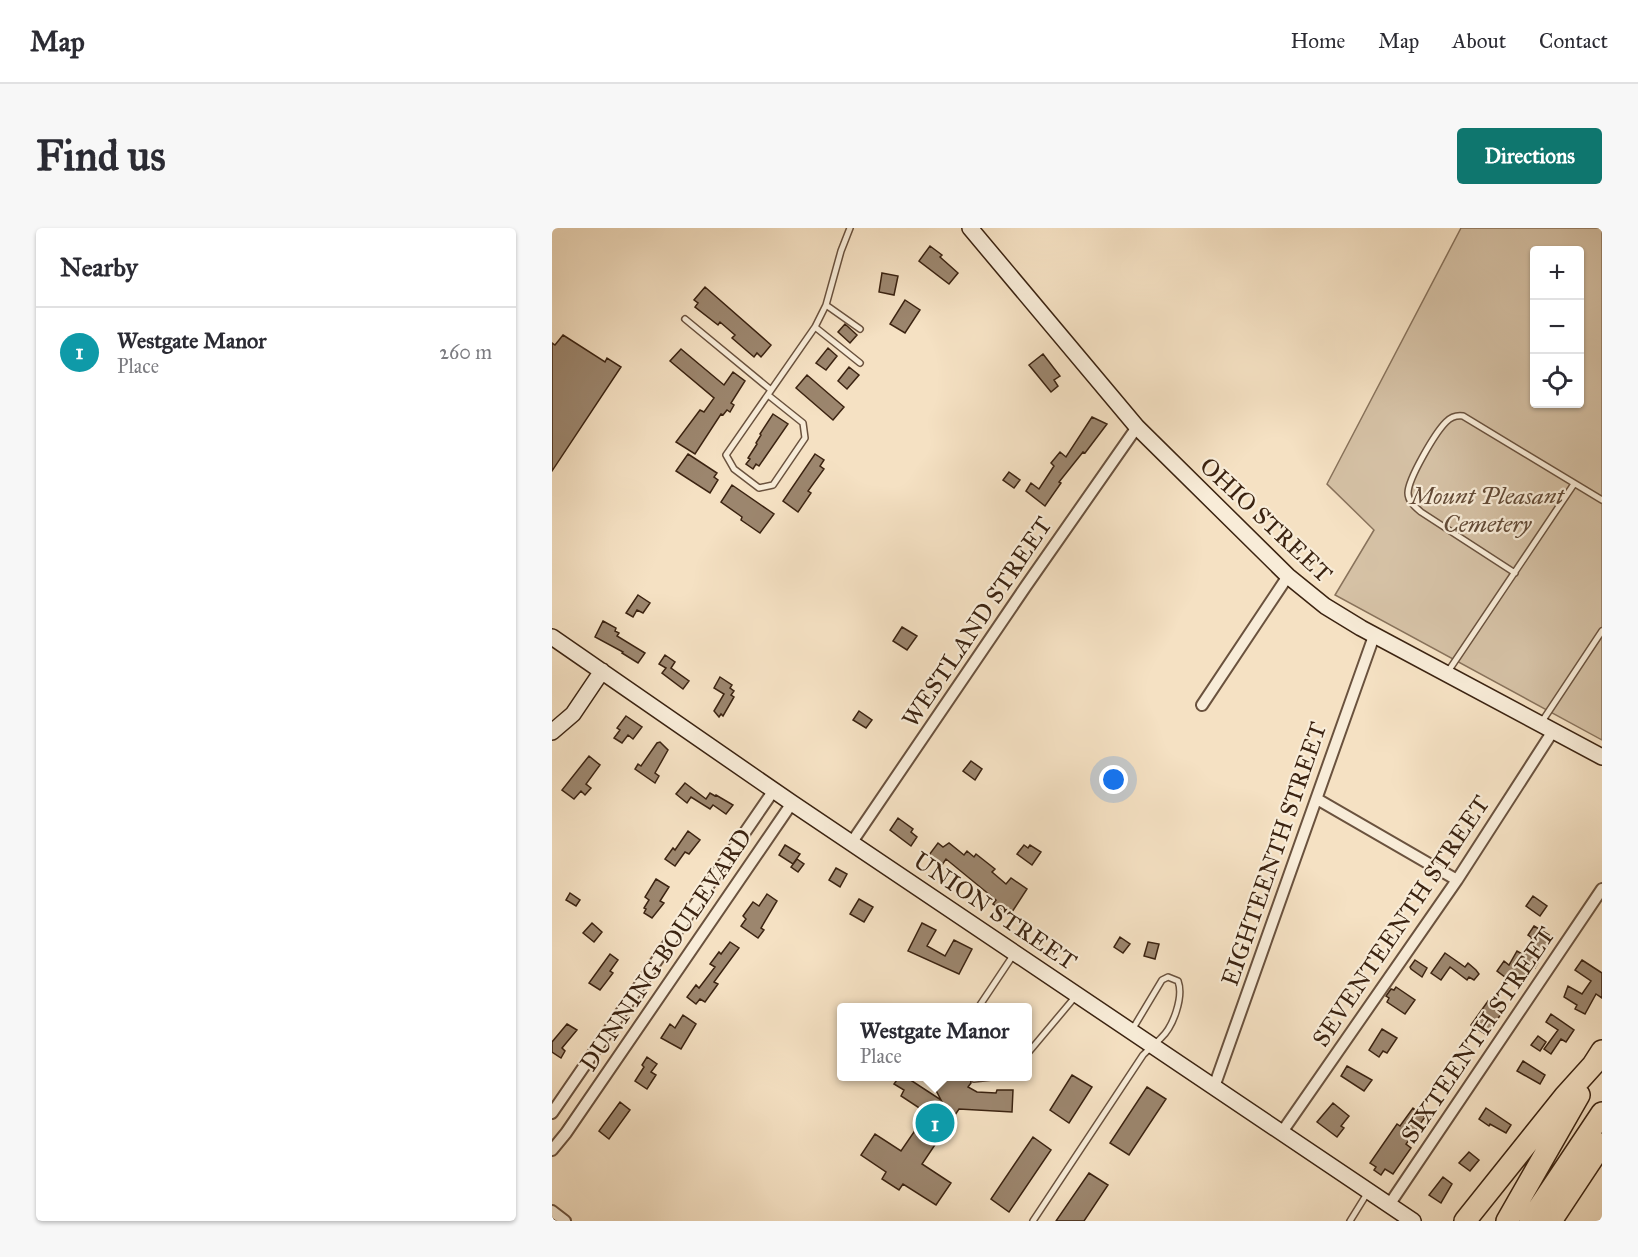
<!DOCTYPE html>
<html lang="en">
<head>
<meta charset="utf-8">
<style>
	:root { --surface:#fff; --page:#f7f7f7; --text:#2b2b33; --muted:#7c7c81; --line:#e1e1e2; --accent:#0f766e }
	body { margin:0; font-family:"IM FELL Great Primer",serif; background:var(--page); color:var(--text) }
	.controls { position:absolute; right:18px; top:18px; display:grid; overflow:hidden; border-radius:6px; box-shadow:0 2px 4px #0004 }
	.controls button { width:54px; height:54px; display:grid; place-items:center; padding:0; border:0; border-bottom:2px solid var(--line); background:var(--surface); color:var(--text); font:30px sans-serif }
	.you { position:absolute; left:562px; top:552px; width:21px; height:21px; margin:-15px; border:4px solid #fff; border-radius:50%; background:#1a73e8; box-shadow:0 0 0 9px #1a73e833 }
	.badge { display:grid; place-items:center; width:39px; height:39px; border-radius:50%; background:var(--accent); color:#fff; font-size:20px; font-weight:700 }
	.pin { position:absolute; translate:-50% -50%; border:3px solid #fff; box-shadow:0 2px 6px #0006 }
	.popup { position:absolute; left:285px; top:775px; width:195px; height:78px; box-sizing:border-box; display:grid; place-content:center; border-radius:6px; background:var(--surface); filter:drop-shadow(0 2px 4px #0005); font-size:20px; white-space:nowrap; color:var(--muted) }
	.popup b { font-size:22px; color:var(--text) }
	.popup::after { content:''; position:absolute; left:50%; top:100%; margin-left:-12px; border:12px solid transparent; border-top-color:var(--surface) }
	.list { margin:0; padding:0; list-style:none }
	h2 { display:flex; justify-content:space-between; align-items:center; height:78px; margin:0; padding:0 24px; font-size:26px }
	h2 small { font-size:20px; font-weight:400; color:var(--muted) }
	.list li { display:grid; grid-template-columns:39px 1fr auto; gap:18px; align-items:center; box-sizing:border-box; height:90px; padding:0 24px; border-top:2px solid var(--line) }
	.list b { display:block; font-size:22px; white-space:nowrap }
	.list p { margin:0; font-size:20px; white-space:nowrap; color:var(--muted) }
	.list em { font-size:20px; font-style:normal; color:var(--muted) }
	.icon { flex:none; width:33px; height:33px; fill:none; stroke:currentColor; stroke-width:2; stroke-linecap:round; stroke-linejoin:round }
	.map { position:relative; flex:none; width:1050px; height:993px; overflow:hidden; border-radius:6px }
	header { display:flex; align-items:center; gap:36px; box-sizing:border-box; height:84px; padding:0 30px; background:var(--surface); border-bottom:2px solid var(--line) }
	header strong { font-size:28px }
	nav { display:flex; gap:33px; margin-inline-start:auto; font-size:21px }
	.intro { display:flex; align-items:center; justify-content:space-between; box-sizing:border-box; height:144px; padding:0 36px }
	h1 { margin:0; font-size:42px }
	.button { padding:15px 27px; border-radius:6px; background:var(--accent); color:#fff; font-size:21px; font-weight:700 }
	main { display:flex; gap:36px; padding:0 36px }
	aside { flex:1; background:var(--surface); border-radius:6px; box-shadow:0 2px 4px #0004 }
	.map>svg:first-child { display:block }
</style>
</head>
<body>
<header>
<strong>Map</strong>
<nav><a>Home</a><a>Map</a><a>About</a><a>Contact</a></nav>
</header>
<div class="intro"><h1>Find us</h1><a class="button">Directions</a></div>
<main>
<aside>
<h2>Nearby<small></small></h2>
<ul class="list">
<li><span class="badge" style="background:#0f9aa8">1</span><div><b>Westgate Manor</b><p>Place</p></div><em>260 m</em></li>
</ul>
</aside>
<div class="map">
<svg width="1050" height="993" viewBox="0 0 1050 993">
	<rect width="100%" height="100%" fill="#f5e1c3"/>
	<filter id="stains"><feTurbulence type="fractalNoise" baseFrequency=".00333" numOctaves="4"/><feColorMatrix values="0 0 0 0 .2 0 0 0 0 .09 0 0 0 0 .02 0 0 0 .5 -.17"/></filter>
	<radialGradient id="worn" r=".72"><stop offset=".6" stop-color="#630" stop-opacity="0"/><stop offset="1" stop-color="#630" stop-opacity=".3"/></radialGradient>
	<path fill="#d5c1a5" stroke="#88725b" stroke-width="1.5" fill-rule="evenodd" d="M909 0H1050V512L783 367 822 302 775 256ZM982 22H1028V176H982Z"/>
	<path fill="#9c866e" stroke="#3b2311" stroke-width="1.5" d="M378 18 390 27 388 29 406 45 397 56 367 33Z
		M330 45 346 48 342 67 327 64Z
		M153 59 219 117 209 129 205 125 202 129 180 110 183 107 168 94 166 97 143 79 146 75 142 72Z
		M353 72 368 82 353 105 338 96Z
		M293 96 305 107 298 115 286 104Z
		M11 107 53 134 55 130 69 139 0 243V115L3 117Z
		M276 120 285 128 274 142 264 135Z
		M129 121 172 157 181 144 193 153 179 175 182 177 178 184 175 182 171 187 169 186 143 226 124 214 148 182 152 184 162 170 118 133Z
		M491 126 508 148 502 152 506 158 499 164 477 137Z
		M297 139 307 147 295 161 286 153Z
		M255 147 292 179 281 192 244 160Z
		M221 186 236 196 207 238 204 236 201 241 194 236 198 231 196 230 205 216 204 215 209 207 208 206Z
		M540 189 555 196 533 225 531 224 507 254 509 255 493 278 474 263 479 255 487 261 502 238 499 235 508 224 514 229Z
		M136 226 165 245 162 249 166 252 158 265 124 243Z
		M263 226 272 232 268 238 272 241 256 263 259 265 246 284 231 273Z
		M457 244 468 252 462 260 451 252Z
		M180 257 222 286 208 305 189 292 190 289 169 274Z
		M86 367 98 375 91 385 85 382 81 389 74 385Z
		M51 393 64 400 63 403 67 405 65 408 93 425 86 435 70 425 71 424 43 409Z
		M350 399 365 408 355 422 341 413Z
		M113 427 123 434 119 440 137 453 131 461 110 445 114 440 107 436Z
		M168 449 180 457 178 460 182 463 179 467 182 469 171 488 169 486 167 489 162 483 172 466 162 460Z
		M307 483 320 492 314 500 301 492Z
		M74 488 90 499 81 511 76 507 70 515 62 510 68 502 65 500Z
		M108 514 116 522 103 545 107 548 103 555 83 541 86 536 89 538 105 515Z
		M37 528 48 537 34 556 39 560 33 567 29 563 22 571 10 562Z
		M419 533 430 541 423 552 411 543Z
		M133 555 154 571 158 565 163 568 164 567 181 577 174 586 161 577 158 581 139 569 135 575 124 566Z
		M346 590 361 601 359 604 365 609 359 618 338 602Z
		M136 603 148 612 137 626 133 624 123 638 113 631 121 620 123 622Z
		M386 615 391 619 397 615 412 627 415 623 422 629 424 626 443 641 440 644 454 656 459 650 475 661 458 687 441 676 444 672 394 631 390 637 377 627Z
		M233 617 248 626 241 636 227 627Z
		M472 617 476 620 478 617 489 624 480 637 465 626Z
		M245 631 252 636 246 644 239 639Z
		M284 640 295 646 288 659 277 652Z
		M104 651 117 659 108 673 112 675 100 690 92 685 94 681 92 680 97 672 93 669Z
		M18 665 28 672 24 678 14 672Z
		M215 666 225 673 209 700 212 702 206 710 189 698 194 691 191 688 201 674 207 678Z
		M981 668 995 678 988 688 974 678Z
		M307 671 321 679 312 694 298 686Z
		M40 695 50 704 42 714 31 705Z
		M370 695 384 702 375 718 393 728 402 712 420 721 407 746 356 723Z
		M982 698 997 707 995 710 998 712 983 740 980 738 965 758 945 743 952 733 957 737 965 723 970 726 980 710 976 707Z
		M568 709 578 716 571 725 562 719Z
		M178 714 187 720 162 754 166 756 153 774 148 771 144 776 135 769 144 757 147 760 163 739 158 736 167 724 169 726Z
		M596 714 607 716 603 731 592 728Z
		M893 725 913 739 916 735 924 742 927 746 922 752 917 749 915 752 898 739 889 752 879 745Z
		M58 726 66 732 58 743 61 745 48 762 37 755Z
		M863 732 875 740 870 749 859 741 858 739Z
		M1030 732 1050 745V770L1044 766 1033 786 1023 781 1025 777 1012 769 1016 758 1030 766 1039 753 1023 742Z
		M844 759 863 772 853 786 835 774 837 770 834 768 839 761 842 762Z
		M936 773 951 783 935 807 919 797Z
		M999 786 1022 802 1014 814 1009 811 999 826 992 821 1006 802 994 794Z
		M131 787 144 796 129 821 109 810 118 796 123 800Z
		M15 796 25 802 10 820 13 823 9 830 0 824V814Z
		M830 801 845 810 835 825 831 823 827 829 817 822Z
		M986 808 994 814 988 823 979 817Z
		M95 829 105 836 99 844 104 847 95 861 83 853 92 839 90 837Z
		M971 833 993 847 988 856 965 843Z
		M795 838 820 852 812 863 789 848Z
		M520 847 540 859 517 895 498 882Z
		M347 849H354L389 872 377 849H418L419 855 416 859 425 864 444 865 445 862H461L460 884 407 881 370 936 399 955 384 977 351 956 347 962 330 951 334 944 309 927 323 906 349 923 375 885 349 868 352 862 342 856Z
		M595 859 614 871 577 927 558 915Z
		M68 874 78 882 57 911 47 903Z
		M781 875 797 888 789 898 792 900 785 909 765 894Z
		M861 880 873 889 854 916 859 920 841 946 833 941 829 947 822 942 824 939 818 935 845 896 848 898Z
		M934 880 959 897 954 905 938 896 937 898 927 891Z
		M481 909 499 922 457 984 439 971Z
		M917 924 927 932 918 943 907 935Z
		M537 945 556 957 532 993H504Z
		M891 949 900 956 889 975 877 967Z"/>
	<g fill="none" stroke-linecap="round" stroke-linejoin="round">
		<defs>
			<path id="lane" d="M274 77 308 101
				M133 91 219 162
				M263 99 308 135
				M216 167 251 195 253 210 221 257 207 260 182 241 174 227 263 99 274 77 289 23 298 0
				M963 345 869 284C863 279 856 273 856 265 856 251 883 205 894 194 899 189 904 187 911 188L1050 272
				M895 445 1022 256
				M989 495 1050 403
				M426 780 462 726
				M476 825 523 769
				M422 851 447 848
				M481 993 591 827C597 821 603 816 609 810 621 799 632 769 626 753L616 749 610 752 580 802
				M798 993 816 964"/>
			<path id="street" d="M650 477 736 348
				M765 571 905 652
				M300 614 474 358 585 199
				M662 859 822 408
				M0 885 222 562
				M730 904 905 652 1001 503
				M0 922 14 905 240 575
				M837 977 1050 661
				M0 983 13 993"/>
			<path id="secondary" d="M418 0 585 199 736 348 773 378 809 400 1050 529
				M0 409 240 575 861 993
				M0 504 21 486 50 443"/>
			<path id="highway" d="M913 993 1013 868 1041 837 1050 823
				M955 993 1027 867
				M978 993 1050 885
				M999 993 1050 916"/>
		</defs>
		<use href="#lane" stroke="#6a523e" stroke-width="8"/>
		<use href="#street" stroke="#6a523e" stroke-width="14"/>
		<use href="#secondary" stroke="#3b2311" stroke-width="18"/>
		<use href="#highway" stroke="#3b2311" stroke-width="24"/>
		<use href="#lane" stroke="#f8ecd8" stroke-width="5"/>
		<use href="#street" stroke="#f8ecd8" stroke-width="10"/>
		<use href="#secondary" stroke="#f8ecd8" stroke-width="15"/>
		<use href="#highway" stroke="#f5e1c3" stroke-width="21"/>
	</g>
	<g text-anchor="middle" dominant-baseline="central" stroke-width="4.5" stroke-linejoin="round" paint-order="stroke">
		<g font-size="24" font-style="italic" fill="#624a36" stroke="#f8ecd8">
			<text x="935" y="268">Mount Pleasant<tspan x="935" dy="28">Cemetery</tspan></text>
		</g>
		<g font-size="24" fill="#3b2311" stroke="#f8ecd8">
			<text transform="translate(714 292) rotate(43)">OHIO STREET</text>
			<text transform="translate(425 394) rotate(-56)">WESTLAND STREET</text>
			<text transform="translate(722 626) rotate(-71)">EIGHTEENTH STREET</text>
			<text transform="translate(443 683) rotate(34)">UNION STREET</text>
			<text transform="translate(849 693) rotate(-56)">SEVENTEENTH STREET</text>
			<text transform="translate(114 722) rotate(-56)">DUNNING BOULEVARD</text>
			<text transform="translate(926 807) rotate(-56)">SIXTEENTH STREET</text>
		</g>
	</g>
	<rect width="100%" height="100%" filter="url(#stains)"/>
	<rect width="100%" height="100%" fill="url(#worn)"/>
</svg>
<div class="controls">
<button>+</button>
<button>−</button>
<button><svg class="icon" aria-label="locate" viewBox="0 0 24 24"><circle cx="12" cy="12" r="6"/><path d="M12 2v4M12 18v4M2 12h4M18 12h4"/></svg></button>
</div>
<div class="you"></div>
<div class="pin badge" style="left:383px;top:895px;background:#0f9aa8">1</div>
<div class="popup"><b>Westgate Manor</b>Place</div>
</div>
</main>
</body>
</html>
